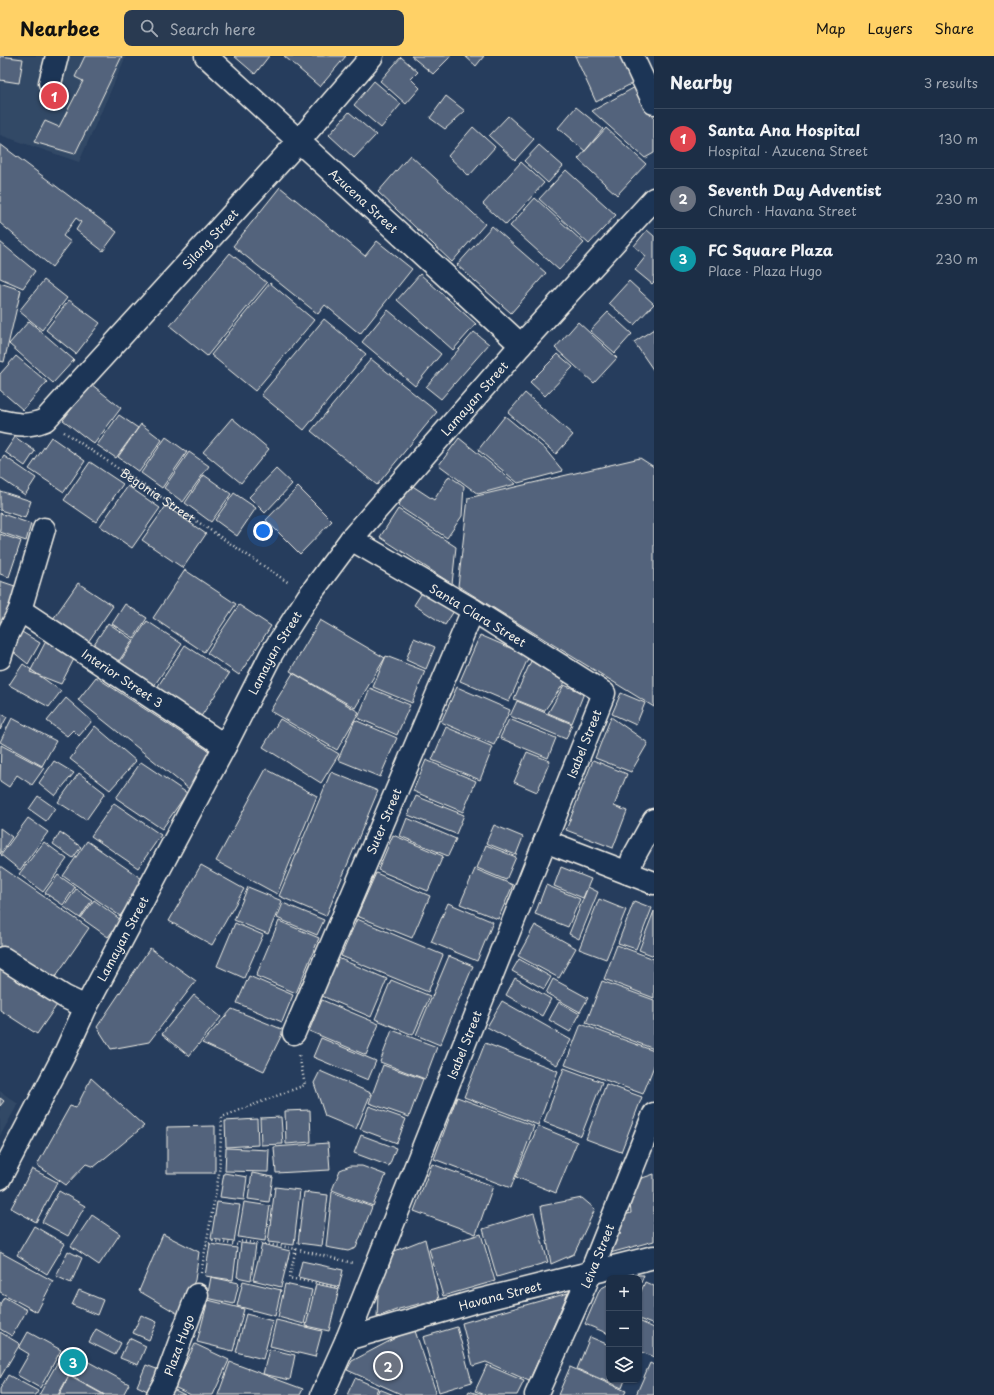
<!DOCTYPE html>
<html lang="en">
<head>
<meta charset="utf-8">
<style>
	:root { --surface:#1c2e46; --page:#293a51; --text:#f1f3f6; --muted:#a0a8b3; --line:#3a4a5f; --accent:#ffd166 }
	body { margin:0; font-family:"Playpen Sans",sans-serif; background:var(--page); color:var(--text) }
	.controls { position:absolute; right:12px; bottom:12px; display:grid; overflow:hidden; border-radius:8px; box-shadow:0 1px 3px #0004 }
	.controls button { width:36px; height:36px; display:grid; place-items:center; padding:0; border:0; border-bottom:1px solid var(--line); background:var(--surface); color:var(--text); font:20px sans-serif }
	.you { position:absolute; left:263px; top:475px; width:14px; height:14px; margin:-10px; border:3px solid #fff; border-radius:50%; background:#1a73e8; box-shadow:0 0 0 6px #1a73e833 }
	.badge { display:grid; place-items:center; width:26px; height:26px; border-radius:50%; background:var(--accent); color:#fff; font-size:13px; font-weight:700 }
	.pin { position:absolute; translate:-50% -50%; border:2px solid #fff; box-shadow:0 1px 4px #0006 }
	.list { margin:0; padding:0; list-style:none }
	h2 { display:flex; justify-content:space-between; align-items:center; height:52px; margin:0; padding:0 16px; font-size:17px }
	h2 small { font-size:13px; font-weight:400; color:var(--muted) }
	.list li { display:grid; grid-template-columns:26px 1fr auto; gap:12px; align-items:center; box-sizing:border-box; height:60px; padding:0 16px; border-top:1px solid var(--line) }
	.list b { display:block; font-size:15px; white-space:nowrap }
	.list p { margin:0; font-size:13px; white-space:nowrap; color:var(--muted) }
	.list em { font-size:13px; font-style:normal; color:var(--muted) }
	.icon { flex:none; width:22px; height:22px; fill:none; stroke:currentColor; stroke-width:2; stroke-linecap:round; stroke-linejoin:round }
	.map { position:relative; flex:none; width:654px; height:1339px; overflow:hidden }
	header { display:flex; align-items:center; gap:24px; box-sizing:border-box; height:56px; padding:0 20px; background:var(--accent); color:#111 }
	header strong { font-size:19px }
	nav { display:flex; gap:22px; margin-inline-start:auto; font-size:14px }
	.search { width:280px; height:36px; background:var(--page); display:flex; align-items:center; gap:10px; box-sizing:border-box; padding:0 14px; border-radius:8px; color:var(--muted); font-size:15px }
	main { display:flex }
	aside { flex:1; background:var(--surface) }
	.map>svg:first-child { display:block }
</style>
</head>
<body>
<header>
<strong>Nearbee</strong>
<div class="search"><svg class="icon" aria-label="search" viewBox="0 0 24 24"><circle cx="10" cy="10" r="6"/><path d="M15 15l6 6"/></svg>Search here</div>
<nav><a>Map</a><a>Layers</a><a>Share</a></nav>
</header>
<main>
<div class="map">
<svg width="654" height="1339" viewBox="0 0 654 1339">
	<rect width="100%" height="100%" fill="#263d5d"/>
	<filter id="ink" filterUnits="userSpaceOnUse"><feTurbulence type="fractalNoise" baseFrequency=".025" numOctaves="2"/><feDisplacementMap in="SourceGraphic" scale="8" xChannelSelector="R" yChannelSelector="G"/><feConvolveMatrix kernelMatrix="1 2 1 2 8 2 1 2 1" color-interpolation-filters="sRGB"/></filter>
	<g filter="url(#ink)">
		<path fill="#334966" d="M0 0H126L79 106 0 79Z
			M0 1035 18 1048 0 1080Z"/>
		<path fill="#52647b" stroke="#f4f1e8" d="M0 0 23 3 19 27 0 24Z
			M85 0H122L75 98 34 86 45 65 59 71 83 25 75 21Z
			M234 0H269L255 18Z
			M284 0H346L320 31Z
			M411 0H451L433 18Z
			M465 0H484L476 10Z
			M575 0H621L633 27 596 46Z
			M401 1 418 16 411 23 420 32 406 48 380 25Z
			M374 25 401 48 381 72 354 49Z
			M637 30 654 62V97L645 102 592 55Z
			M446 40 465 55 445 73 430 62Z
			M576 51 603 73 585 95 558 72Z
			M349 56 376 79 354 102 329 79Z
			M508 60 534 83 515 104 489 80Z
			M473 71 495 91 469 120 448 100Z
			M606 72 646 108 617 139 578 103Z
			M0 88 117 176 103 195 76 174 81 166 76 162 63 180 71 186 52 211 0 167Z
			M539 89 563 110 548 127 524 105Z
			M410 99 485 168 452 206 378 136Z
			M521 106 544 127 506 169 483 148Z
			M566 114 616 159 589 188 539 143Z
			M280 131 365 200 377 185 412 213 360 278 325 249 318 258 233 190Z
			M535 142 584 187 559 214 510 170Z
			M492 170 546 217 511 257 457 209Z
			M647 174 654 180V226L652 228 635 214 646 200 634 190Z
			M0 186 35 215 23 232 0 222Z
			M230 197 267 227 207 300 170 270Z
			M420 218 476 268 453 294 397 244Z
			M44 224 67 242 42 274 19 255Z
			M629 225 654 248 634 269 609 247Z
			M0 227 21 234 4 306 0 305Z
			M270 227 314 264 255 335 211 299Z
			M69 244 100 267 76 298 46 274Z
			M388 254 441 298 415 330 362 286Z
			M608 256 632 278 615 297 590 275Z
			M324 263 366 298 304 374 261 339Z
			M29 265 74 304 53 327 9 288Z
			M578 266 617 302 594 327 555 292Z
			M654 273V315L634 286Z
			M474 276 489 288 441 343 426 331Z
			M558 298 573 311 545 340 530 326Z
			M16 300 47 326 23 354 0 334V318Z
			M371 303 437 356 377 429 311 375Z
			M91 328 121 352 94 388 63 364Z
			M525 337 573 379 556 398 508 357Z
			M119 359 138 372 116 402 97 389Z
			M505 360 545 393 563 415 518 427 478 394Z
			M232 362 269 393 241 427 203 396Z
			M141 368 162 384 139 416 118 401Z
			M15 381 35 395 25 410 5 396Z
			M51 381 85 405 64 436 29 413Z
			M166 381 187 396 162 432 141 417Z
			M459 382 516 428 478 438 439 409Z
			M189 396 209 410 183 446 164 432Z
			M4 400 36 422 25 439 0 422V406Z
			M640 402 654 411V651L458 530 468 442Z
			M90 406 123 428 96 466 64 444Z
			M276 413 292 428 265 457 249 441Z
			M204 419 231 438 211 466 185 447Z
			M449 420 464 430 462 460 447 482 398 450 411 429 434 444Z
			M128 430 160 452 132 492 100 470Z
			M298 431 332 465 300 498 266 464Z
			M0 435 31 445 25 462 0 454Z
			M234 437 256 452 237 480 215 464Z
			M166 450 206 478 183 512 142 484Z
			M398 453 456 491 452 528 380 481Z
			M0 457 31 468 26 485 0 476Z
			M0 478 21 485 9 521 0 518Z
			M185 514 236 548 204 596 153 562Z
			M0 525 18 531 0 585Z
			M78 527 113 550 88 586 53 563Z
			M423 535 454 555 445 569 414 549Z
			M125 548 147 562 134 582 112 568Z
			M239 549 271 570 239 619 207 597Z
			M320 564 385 602 355 652 290 615Z
			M147 565 182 588 154 630 119 607Z
			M108 567 133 584 117 608 92 591Z
			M17 573 40 587 28 608 6 590Z
			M480 579 529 600 509 646 460 625Z
			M414 582 435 591 426 613 406 604Z
			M47 583 74 603 61 628 30 616Z
			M185 589 229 618 200 662 156 633Z
			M386 600 425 615 412 647 373 631Z
			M531 605 565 626 544 655 514 643Z
			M23 608 61 635 49 651 9 629Z
			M293 617 359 656 337 694 270 655Z
			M96 621 212 697 189 733 78 644Z
			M564 629 584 637 572 667 548 657Z
			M457 631 510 654 494 689 441 666Z
			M370 632 410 649 397 679 358 662Z
			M621 637 645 647 636 669 612 658Z
			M66 642 92 665 79 680 73 674 67 680 47 665Z
			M517 645 572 668 566 683 510 660Z
			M0 657 7 661 0 674Z
			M611 661 648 687 631 716 595 702Z
			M12 662 56 685 42 710 0 686Z
			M280 663 339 698 321 727 263 691Z
			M509 663 556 682 548 702 500 682Z
			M355 664 397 682 380 721 338 704Z
			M95 670 136 705 110 734 70 703Z
			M446 671 493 691 480 724 432 704Z
			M1 689 44 712 32 729 17 719 9 731 0 725Z
			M527 696 550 705 537 736 514 726Z
			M426 704 476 725 463 756 413 735Z
			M593 704 627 718 614 750 627 755 613 792 566 774Z
			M54 705 74 717 55 740 39 727Z
			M141 706 187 737 162 773 116 742Z
			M266 713 317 740 277 838 216 805Z
			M331 716 378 735 326 860 279 840Z
			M79 717 105 737 86 764 58 746Z
			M38 740 55 752 46 765 29 753Z
			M416 740 464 759 456 778 408 759Z
			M114 747 161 779 138 812 91 780Z
			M28 762 48 776 20 814 1 799Z
			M407 762 456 783 448 800 400 780Z
			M494 769 523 781 516 799 486 787Z
			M0 772 12 781 0 798Z
			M60 776 81 791 73 802 53 788Z
			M393 779 443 800 428 835 378 814Z
			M87 785 145 825 120 860 63 820Z
			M44 786 67 803 43 836 19 818Z
			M486 789 516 801 506 824 477 812Z
			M201 809 244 833 212 889 169 865Z
			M0 810 89 872 49 930 0 897Z
			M561 811 591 823 583 842 554 830Z
			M475 813 513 829 498 863 460 848Z
			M376 817 430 840 412 882 357 860Z
			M58 819 75 831 63 849 45 837Z
			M546 829 580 843 568 871 535 858Z
			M248 831 282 845 268 878 234 864Z
			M588 831 598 836 579 883 569 878Z
			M76 833 92 844 80 862 64 851Z
			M599 843 626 854 606 903 579 893Z
			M94 844 121 864 108 881 81 862Z
			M634 845 652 852 636 893 618 887Z
			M283 847 324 864 317 879 277 862Z
			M448 847 493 866 477 905 431 886Z
			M654 855V900L639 894Z
			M357 863 443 899 428 936 341 900Z
			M279 865 319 882 296 937 256 920Z
			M235 867 263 879 244 922 217 910Z
			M535 869 576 892 559 922 518 900Z
			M617 889 654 903V942L604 923Z
			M150 892 196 925 149 986 111 993 97 971Z
			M449 900 473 910 440 989 416 979Z
			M338 902 387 923 371 961 322 940Z
			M519 903 551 921 544 933 512 915Z
			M0 910 61 943 37 978 0 954Z
			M249 920 293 939 282 966 237 947Z
			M515 922 551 943 542 960 506 939Z
			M553 923 588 942 580 956 546 937Z
			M391 924 430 940 413 979 375 963Z
			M602 925 654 944V993L586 967Z
			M194 939 221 961 189 1000 162 978Z
			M322 944 379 968 366 999 309 975Z
			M502 945 571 984 557 1009 487 971Z
			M559 946 580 958 570 976 549 964Z
			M232 953 284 974 264 1015 202 987Z
			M581 968 654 995V1010L643 1038 565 1009Z
			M392 974 437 991 425 1023 380 1006Z
			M321 982 376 1005 368 1024 313 1001Z
			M485 987 558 1015 538 1069 464 1041Z
			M383 1009 423 1023 409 1061 369 1047Z
			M564 1012 602 1026 581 1080 544 1066Z
			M320 1015 371 1037 356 1073 325 1060 314 1027Z
			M91 1022 144 1070 94 1111 86 1108 66 1129 37 1109 70 1050 76 1052Z
			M606 1028 642 1041 621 1096 586 1083Z
			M457 1041 534 1070 511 1132 434 1103Z
			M0 1042 4 1045 0 1050Z
			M369 1050 406 1063 397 1087 360 1073Z
			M310 1054 311 1086 286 1088 285 1055Z
			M281 1061 283 1088 261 1089 260 1062Z
			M257 1063 258 1089 226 1091 225 1065Z
			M215 1070V1117H167V1071Z
			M538 1070 577 1086 556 1137 516 1121Z
			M361 1079 396 1092 389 1110 354 1097Z
			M328 1087 330 1114 276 1117 274 1091Z
			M226 1092 269 1094 268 1116 225 1115Z
			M432 1108 493 1130 476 1178 414 1155Z
			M350 1110H362L386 1119 373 1150 332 1134 340 1114Z
			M32 1113 57 1126 36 1166 11 1152Z
			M224 1117 247 1121 244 1144 220 1141Z
			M252 1117 273 1121 269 1146 248 1143Z
			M654 1118V1185L610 1197V1182L621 1178 617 1161 631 1157 628 1127Z
			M275 1131 300 1134 294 1189 268 1186Z
			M59 1135 85 1150 68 1180 42 1166Z
			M304 1136 328 1139 322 1190 298 1187Z
			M332 1136 372 1151 356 1192 348 1195 326 1191Z
			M582 1142 595 1153 574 1198 551 1208 541 1150Z
			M217 1146 240 1149 234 1186 211 1183Z
			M244 1146 270 1150 265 1185 238 1181Z
			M534 1157 548 1206 497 1221 483 1173Z
			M92 1159 120 1178 99 1209 71 1190Z
			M34 1170 65 1188 47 1218 17 1199Z
			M163 1178 199 1196 195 1224 180 1259 139 1235Z
			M481 1178 495 1225 443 1240 429 1193Z
			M425 1183 439 1243 399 1253 377 1261 379 1215 389 1211 392 1196Z
			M241 1187 256 1189 251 1224 237 1221Z
			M210 1188 237 1192 233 1224 205 1220Z
			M262 1188 290 1195 281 1231 253 1224Z
			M68 1195 82 1202 71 1227 56 1220Z
			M0 1196 53 1225 37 1256 0 1236Z
			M302 1205 343 1214 339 1231 298 1221Z
			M631 1219H644L639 1232V1222H623Z
			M211 1221 239 1227 234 1248 207 1242Z
			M243 1225 281 1234 275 1260 237 1250Z
			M645 1226 654 1230V1269L639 1263V1240Z
			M285 1228 312 1234 304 1268 278 1261Z
			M316 1228 339 1233 329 1275 306 1270Z
			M609 1228V1278L585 1268 600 1233Z
			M79 1234 103 1244 97 1259 72 1249Z
			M568 1237 529 1325 486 1306 473 1310 462 1267Z
			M4 1241 27 1254 12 1280 0 1273V1248Z
			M208 1244 244 1253 233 1295 197 1286Z
			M246 1258 273 1265 263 1303 236 1296Z
			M141 1259 157 1266 149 1284 133 1277Z
			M276 1264 322 1275 315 1301 270 1290Z
			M639 1265 654 1272V1301L639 1295Z
			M457 1271 472 1326 439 1336 423 1281Z
			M414 1272 436 1336 434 1339H403L347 1314 352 1305Z
			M96 1273 121 1287 115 1299 89 1286Z
			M0 1276 20 1288 0 1322Z
			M28 1276 61 1294 40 1332 17 1319 29 1298 19 1292Z
			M590 1281 609 1289V1324H625L622 1332 577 1313Z
			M129 1282 146 1290 138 1309 120 1302Z
			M195 1288 229 1304 213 1339H191L174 1331Z
			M65 1293 129 1328 123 1339H105L69 1319 58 1339H39Z
			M269 1293 295 1299 290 1324 263 1318Z
			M230 1306 303 1333 300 1339H218Z
			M650 1307 654 1309V1339H636Z
			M146 1309 167 1317 156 1339 137 1330Z
			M487 1309 524 1325 517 1339H485L475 1335Z
			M570 1311 626 1335 624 1339H558Z
			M8 1319 38 1335 36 1339H0V1333Z
			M69 1320 104 1339H59Z
			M355 1322 378 1332 375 1339H347Z
			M171 1332 185 1339H168Z
			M379 1333 394 1339H377Z
			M469 1335 480 1339H467Z"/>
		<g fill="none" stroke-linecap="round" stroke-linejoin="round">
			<defs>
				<g id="minor">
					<path id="s2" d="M206 0 521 289"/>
					<path d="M632 0 654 47"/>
					<path d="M50 27 57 0"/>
					<path id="s3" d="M0 365C18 369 28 371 45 364L298 86 372 0"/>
					<path id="s4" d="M20 554 225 690"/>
					<path d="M0 602 7 580 20 554 44 473"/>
					<path d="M545 785 654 827"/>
					<path d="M628 817 633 802 654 764"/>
					<path d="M3 902 65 941 86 951"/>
					<path id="s5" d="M294 977 473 554"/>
					<path id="s6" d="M0 1122 66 995 86 951 225 690 272 597 308 541 351 483 521 289 654 143"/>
					<path id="s7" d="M347 1283 477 1245 654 1201"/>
					<path id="s8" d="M158 1339 165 1326 197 1239"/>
					<path id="s9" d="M322 1339 347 1283 604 637 473 554 351 483"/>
					<path id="s10" d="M536 1339 591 1216 654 1058"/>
				</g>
			</defs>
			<use href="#minor" stroke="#f4f1e8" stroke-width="25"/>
			<g stroke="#f4f1e8" stroke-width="2.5" stroke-dasharray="1 3" stroke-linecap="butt">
				<path id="s1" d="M64 376 289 527"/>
				<path d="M206 1190 213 1185 238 1189 239 1185 287 1191 353 1207"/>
				<path d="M296 1193 289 1222 342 1232"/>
				<path d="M201 1217 219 1118 222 1061 305 1029 299 999"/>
			</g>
			<use href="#minor" stroke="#1d3557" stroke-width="22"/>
		</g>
	</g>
	<g text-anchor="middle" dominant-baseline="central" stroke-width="4" stroke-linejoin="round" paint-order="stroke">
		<g font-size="12" fill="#f4f1e8" stroke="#1d3557">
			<text stroke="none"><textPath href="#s2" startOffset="214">Azucena Street</textPath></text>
			<text stroke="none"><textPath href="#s3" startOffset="291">Silang Street</textPath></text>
			<text stroke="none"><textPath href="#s6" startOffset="917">Lamayan Street</textPath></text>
			<text stroke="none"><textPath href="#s1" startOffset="113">Begonia Street</textPath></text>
			<text transform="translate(478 559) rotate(31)">Santa Clara Street</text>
			<text stroke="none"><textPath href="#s6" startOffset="593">Lamayan Street</textPath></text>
			<text stroke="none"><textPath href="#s4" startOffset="123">Interior Street 3</textPath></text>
			<text stroke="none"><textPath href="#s9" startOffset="702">Isabel Street</textPath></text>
			<text stroke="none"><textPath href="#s5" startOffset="230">Suter Street</textPath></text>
			<text stroke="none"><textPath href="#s6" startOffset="269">Lamayan Street</textPath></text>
			<text stroke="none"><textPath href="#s9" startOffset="378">Isabel Street</textPath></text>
			<text stroke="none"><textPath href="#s10" startOffset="152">Leiva Street</textPath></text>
			<text stroke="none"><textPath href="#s7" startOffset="159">Havana Street</textPath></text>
			<text stroke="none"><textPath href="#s8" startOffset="54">Plaza Hugo</textPath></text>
		</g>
	</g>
</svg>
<div class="controls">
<button>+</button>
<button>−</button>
<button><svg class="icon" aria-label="layers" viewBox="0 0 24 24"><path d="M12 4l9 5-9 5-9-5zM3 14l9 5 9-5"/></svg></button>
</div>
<div class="you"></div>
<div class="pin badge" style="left:54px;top:40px;background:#e0444e">1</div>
<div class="pin badge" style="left:388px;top:1310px;background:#6b7280">2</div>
<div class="pin badge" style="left:73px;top:1306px;background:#0f9aa8">3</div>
</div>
<aside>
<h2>Nearby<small>3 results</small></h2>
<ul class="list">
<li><span class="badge" style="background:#e0444e">1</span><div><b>Santa Ana Hospital</b><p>Hospital · Azucena Street</p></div><em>130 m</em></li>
<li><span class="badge" style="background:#6b7280">2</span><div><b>Seventh Day Adventist</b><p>Church · Havana Street</p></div><em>230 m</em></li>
<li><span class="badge" style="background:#0f9aa8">3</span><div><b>FC Square Plaza</b><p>Place · Plaza Hugo</p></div><em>230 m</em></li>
</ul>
</aside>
</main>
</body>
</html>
